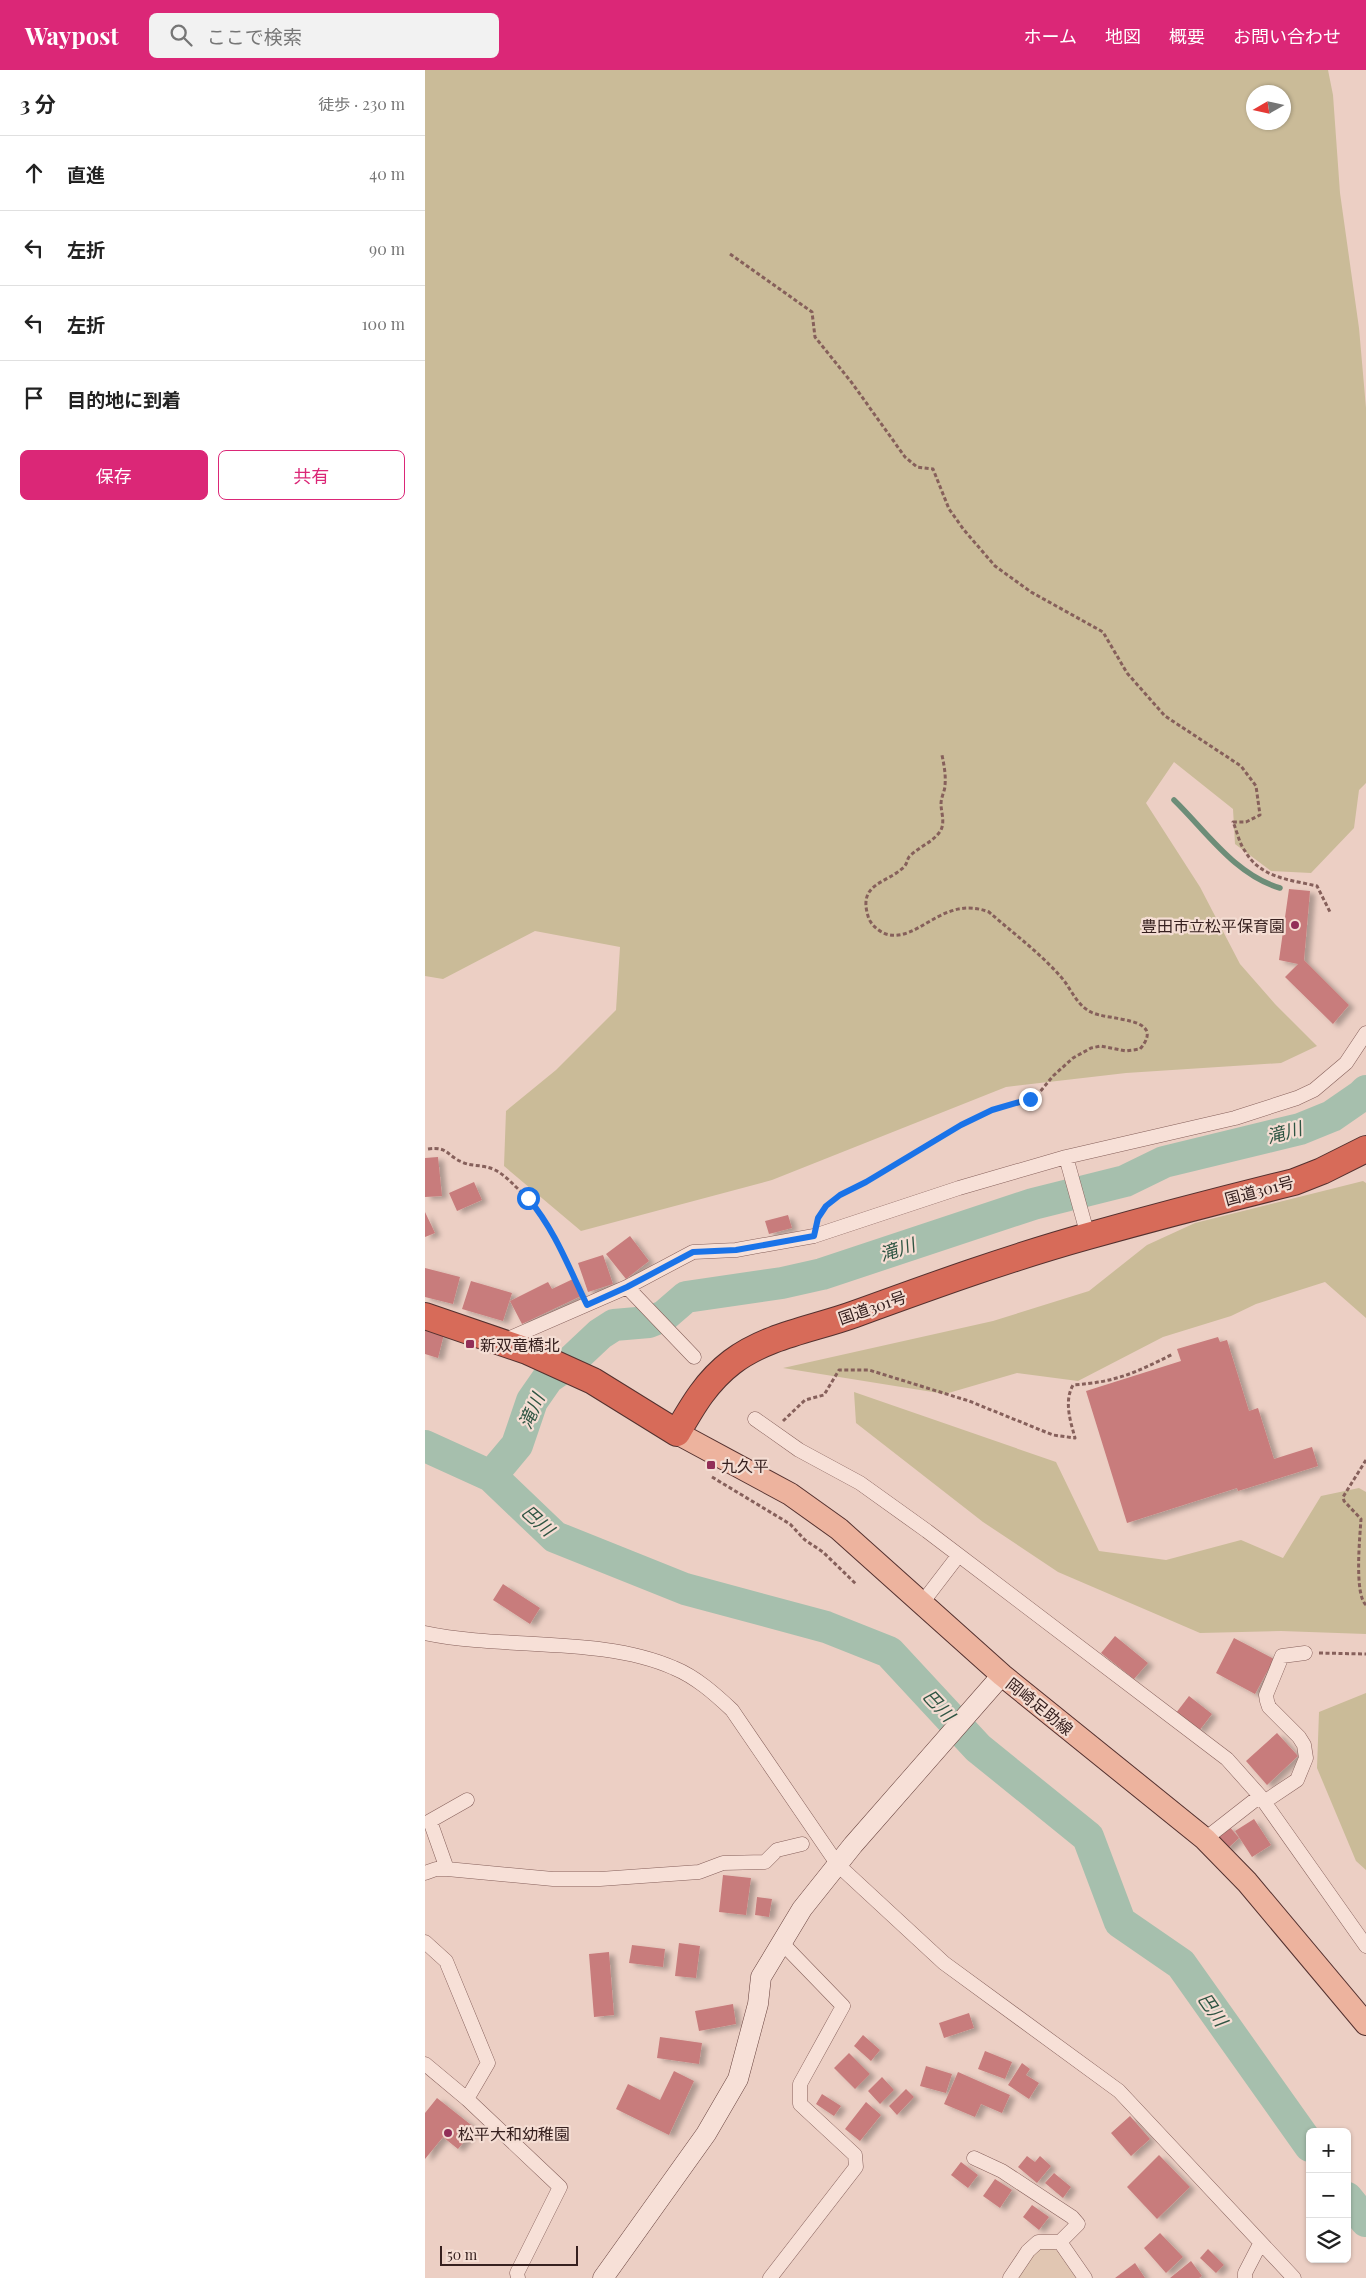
<!DOCTYPE html>
<html lang="ja">
<head>
<meta charset="utf-8">
<style>
	:root { --surface:#fff; --page:#f2f2f2; --text:#222; --muted:#767676; --line:#e0e0e0; --accent:#db2777 }
	body { margin:0; font-family:"Playfair Display","Noto Sans JP",serif; background:var(--page); color:var(--text) }
	.controls { position:absolute; right:15px; bottom:15px; display:grid; overflow:hidden; border-radius:8px; box-shadow:0 1px 4px #0004 }
	.controls button { width:45px; height:45px; display:grid; place-items:center; padding:0; border:0; border-bottom:1px solid var(--line); background:var(--surface); color:var(--text); font:25px sans-serif }
	.compass { position:absolute; left:821px; top:15px; width:45px; height:45px; border-radius:50%; background:var(--surface); box-shadow:0 1px 4px #0004; rotate:261deg }
	.scale { position:absolute; left:15px; bottom:12px; width:138px; box-sizing:border-box; padding-left:5px; border:2px solid #36201f; border-top:0; font-size:14px; line-height:18px; white-space:nowrap; color:#36201f; -webkit-text-stroke:4px #f4ddd3; paint-order:stroke }
	.stop { position:absolute; width:15px; height:15px; margin:-11px; border:4px solid #1a73e8; border-radius:50%; background:#fff }
	.stop.end { background:#1a73e8; border-color:#fff; box-shadow:0 1px 5px #0008 }
	.list { margin:0; padding:0; list-style:none }
	h2 { display:flex; justify-content:space-between; align-items:center; height:65px; margin:0; padding:0 20px; font-size:21px }
	h2 small { font-size:16px; font-weight:400; color:var(--muted) }
	.list li { display:grid; grid-template-columns:32px 1fr auto; gap:15px; align-items:center; box-sizing:border-box; height:75px; padding:0 20px; border-top:1px solid var(--line) }
	.list b { display:block; font-size:19px; white-space:nowrap }
	.list em { font-size:16px; font-style:normal; color:var(--muted) }
	.actions { display:flex; gap:10px; padding:15px 20px }
	.actions a { flex:1; padding:11px 0; border:1px solid var(--accent); border-radius:8px; text-align:center; font-size:18px; color:var(--accent) }
	.actions .main { background:var(--accent); color:#fff }
	.icon { flex:none; width:28px; height:28px; fill:none; stroke:currentColor; stroke-width:2; stroke-linecap:round; stroke-linejoin:round }
	.map { position:relative; flex:none; width:941px; height:2208px; overflow:hidden }
	header { display:flex; align-items:center; gap:30px; box-sizing:border-box; height:70px; padding:0 25px; background:var(--accent); color:#fff }
	header strong { font-size:24px }
	nav { display:flex; gap:28px; margin-inline-start:auto; font-size:18px }
	.search { width:350px; height:45px; background:var(--page); display:flex; align-items:center; gap:12px; box-sizing:border-box; padding:0 18px; border-radius:8px; color:var(--muted); font-size:19px }
	main { display:flex }
	aside { flex:1; background:var(--surface) }
	.map>svg:first-child { display:block }
</style>
</head>
<body>
<header>
<strong>Waypost</strong>
<div class="search"><svg class="icon" aria-label="search" viewBox="0 0 24 24"><circle cx="10" cy="10" r="6"/><path d="M15 15l6 6"/></svg>ここで検索</div>
<nav><a>ホーム</a><a>地図</a><a>概要</a><a>お問い合わせ</a></nav>
</header>
<main>
<aside>
<h2>3 分<small>徒歩 · 230 m</small></h2>
<ul class="list">
<li><svg class="icon" aria-label="ahead" viewBox="0 0 24 24"><path d="M12 20V5M6 11l6-6 6 6"/></svg><div><b>直進</b></div><em>40 m</em></li>
<li><svg class="icon" aria-label="left" viewBox="0 0 24 24"><path d="M17 20v-9H6M10 6l-5 5 5 5"/></svg><div><b>左折</b></div><em>90 m</em></li>
<li><svg class="icon" aria-label="left" viewBox="0 0 24 24"><path d="M17 20v-9H6M10 6l-5 5 5 5"/></svg><div><b>左折</b></div><em>100 m</em></li>
<li><svg class="icon" aria-label="arrive" viewBox="0 0 24 24"><path d="M6 21V4h12l-3 4 3 4H6"/></svg><div><b>目的地に到着</b></div></li>
</ul>
<div class="actions"><a class="main">保存</a><a>共有</a></div>
</aside>
<div class="map">
<svg width="941" height="2208" viewBox="0 0 941 2208">
	<defs>
		<filter id="shadow"><feDropShadow dx="5.5" dy="3" stdDeviation="2.5" flood-color="#0004"/></filter>
	</defs>
	<rect width="100%" height="100%" fill="#eccfc4"/>
	<path fill="#e1c6b2" d="M622 2176 633 2181 651 2208H592L605 2188 613 2180Z"/>
	<path fill="#cabb98" fill-rule="evenodd" d="M0 0H903L908 25 915 123 934 258 941 338V713L934 720 929 758 886 803 846 801 810 774 808 739 749 692 721 733 775 817 815 894 850 934 892 976 856 993 701 1003 581 1017 347 1110 156 1161 79 1096 81 1041 131 1000 191 940 195 877 110 861 18 909 0 906ZM858 22V52H828V22Z
		M938 1111 941 1113V1248L900 1212 831 1234 806 1246 738 1267 653 1311 592 1303 520 1324 358 1298 568 1251 664 1221 722 1175 770 1153Z
		M429 1322 631 1392 674 1481 741 1490 816 1470 858 1488 896 1426 934 1418 941 1422V1564L856 1561 775 1563 633 1502 558 1452 431 1353Z
		M941 1623V1800L931 1791 892 1698 894 1642Z"/>
	<g fill="none" stroke-linecap="round" stroke-linejoin="round">
		<path stroke="#6d8d78" stroke-width="5.5" d="M749 730C781 761 810 805 855 818"/>
		<path stroke="#a6bfad" stroke-width="32" d="M0 1376 66 1406 130 1467 260 1519 401 1557 464 1582 553 1678 663 1767 695 1852 756 1894 885 2076
			M66 1406 92 1375 107 1331 123 1308 142 1295 175 1264 189 1255 224 1252 239 1246 261 1227 357 1213 397 1204 608 1134 700 1111 739 1092 875 1059 907 1046 936 1026 941 1021
			M922 2128 941 2151"/>
	</g>
	<path fill="#c87c7c" filter="url(#shadow)" d="M864 819 885 821 879 890 924 935 908 954 860 907 873 894 854 890Z
		M13 1087 17 1126 0 1127V1088Z
		M49 1112 57 1130 32 1141 24 1123Z
		M0 1142 10 1163 0 1167Z
		M363 1145 367 1158 344 1164 340 1151Z
		M205 1166 224 1191 201 1209 181 1184Z
		M178 1185 188 1214 163 1222 153 1193Z
		M0 1198 35 1207 28 1234 0 1227Z
		M148 1209 156 1226 97 1254 85 1231 123 1212 127 1219Z
		M46 1211 87 1223 78 1251 37 1239Z
		M0 1258 19 1264 13 1288 0 1284Z
		M793 1267 795 1272 802 1270 824 1341 833 1338 849 1389 887 1377 893 1396 813 1421 812 1418 702 1453 661 1321 756 1291 752 1279Z
		M78 1514 115 1538 105 1554 68 1530Z
		M690 1566 723 1593 709 1609 676 1583Z
		M809 1568 849 1589 830 1624 791 1603Z
		M764 1626 787 1644 774 1661 751 1643Z
		M852 1663 873 1686 842 1715 821 1691Z
		M829 1749 846 1775 827 1787 810 1761Z
		M804 1756 814 1768 801 1780 791 1768Z
		M298 1805 326 1808 321 1845 294 1842Z
		M332 1827 347 1829 344 1847 330 1845Z
		M254 1873 275 1876 271 1908 250 1906Z
		M207 1875 240 1879 238 1897 204 1893Z
		M184 1882 189 1945 169 1947 164 1884Z
		M308 1934 311 1954 274 1961 270 1941Z
		M544 1943 549 1958 519 1968 514 1953Z
		M438 1965 455 1980 446 1991 429 1976Z
		M235 1967 277 1973 274 1994 232 1988Z
		M560 1981 587 1992 580 2009 553 1999Z
		M424 1983 445 2004 430 2019 409 1998Z
		M597 1993 605 1999 601 2005 614 2013 604 2029 583 2015Z
		M501 1996 527 2004 521 2023 495 2016Z
		M249 2001 269 2011 244 2065 191 2039 203 2014 235 2030Z
		M533 2002 585 2025 577 2043 556 2034 550 2047 519 2034Z
		M457 2007 469 2020 455 2034 443 2021Z
		M481 2019 489 2027 472 2045 464 2036Z
		M397 2024 416 2036 409 2046 391 2034Z
		M12 2028 50 2058 33 2079 18 2067 0 2089V2043Z
		M441 2032 456 2045 435 2071 420 2059Z
		M705 2046 725 2069 706 2086 686 2063Z
		M734 2085 765 2117 732 2149 702 2117Z
		M602 2086 610 2092 615 2086 626 2096 612 2113 593 2097Z
		M536 2092 553 2105 543 2118 526 2105Z
		M629 2103 646 2117 638 2128 620 2113Z
		M570 2109 587 2120 575 2138 558 2126Z
		M607 2135 624 2147 614 2160 598 2147Z
		M735 2163 758 2187 741 2203 719 2178Z
		M783 2179 799 2195 791 2203 775 2188Z
		M766 2191 777 2206 774 2208H745Z
		M710 2193 720 2208H690Z"/>
	<g fill="none" stroke-linecap="round" stroke-linejoin="round">
		<defs>
			<path id="street" d="M641 1087 663 1166
				M202 1217 269 1287
				M78 1271 202 1217 268 1182 311 1180 389 1166 534 1118 641 1087 810 1048 872 1028 889 1020 921 993 941 963
				M330 1349 374 1380 435 1413 502 1461 802 1689 835 1726 941 1876
				M497 1533 533 1486
				M0 1563C79 1580 177 1566 249 1598 271 1607 290 1624 307 1640L413 1795 519 1893 694 2021 869 2208
				M839 1732 872 1710 881 1688 879 1675 874 1667 844 1637 842 1631 841 1625 857 1586 880 1583
				M780 1769 835 1726
				M22 1799 5 1751 42 1730
				M0 1803 11 1799H22L128 1809H175L274 1802 298 1793 340 1792 352 1780 377 1774
				M0 1872 21 1891 63 1993 42 2029
				M0 1994 42 2029 135 2117 92 2203 93 2208
				M549 2088 577 2101 647 2147 653 2154 635 2172 660 2208
				M345 2208 431 2097 430 2085 375 2034V2014L418 1936 357 1873
				M585 2208 603 2181 613 2172H635
				M820 2208V2203L835 2174"/>
			<path id="secondary" d="M178 2208 281 2064 313 2009 333 1934 336 1907 377 1839 428 1775 577 1605"/>
			<path id="primary" d="M252 1363 365 1424 414 1459 577 1605 780 1769 822 1812 941 1954"/>
			<path id="highway" d="M0 1246 102 1281 168 1311 252 1363C268 1335 282 1311 307 1292 343 1265 389 1259 430 1244 507 1216 584 1188 663 1166 731 1147 800 1129 869 1112L897 1101 941 1079"/>
		</defs>
		<use href="#street" stroke="#86605b" stroke-width="15"/>
		<use href="#secondary" stroke="#68423e" stroke-width="21"/>
		<use href="#primary" stroke="#54312f" stroke-width="24"/>
		<use href="#highway" stroke="#54312f" stroke-width="28"/>
		<path stroke="#86605b" stroke-width="3" stroke-dasharray="4 2.5" stroke-linecap="butt" d="M305 184 387 242 390 267 427 313 480 387 492 397 508 399 524 439 539 460 570 496 606 522 678 562 702 603 740 646 816 696 831 716 835 745 821 752H808C812 761 814 773 820 781 835 808 866 810 892 816L905 842
			M3 1079C23 1076 22 1086 37 1092 47 1097 58 1094 70 1100 78 1104 85 1111 91 1117 123 1146 137 1183 155 1221
			M392 1148 401 1136 415 1125 441 1112 514 1067 567 1040 605 1029 614 1023 628 1006 648 988 666 978 676 976 701 981 715 979C743 946 682 951 666 942 651 935 646 918 636 907 615 883 588 863 564 842 517 824 493 874 461 864 453 861 445 854 443 846 433 813 461 814 479 797 482 794 482 790 484 787 494 776 508 773 516 760 520 751 516 742 516 734 516 727 520 721 520 715 521 705 519 695 517 685
			M358 1351 380 1330 399 1325 414 1300H444L544 1331 628 1365 650 1368C645 1350 639 1331 648 1315 691 1312 710 1303 748 1284
			M941 1390 918 1427 919 1431 936 1449C935 1466 929 1524 941 1535
			M287 1407 365 1454 380 1470 398 1482 432 1515
			M894 1583 941 1584"/>
		<use href="#street" stroke="#f7e0d7" stroke-width="14"/>
		<use href="#secondary" stroke="#f7e0d7" stroke-width="20"/>
		<use href="#primary" stroke="#edb39e" stroke-width="22"/>
		<use href="#highway" stroke="#d76b59" stroke-width="26"/>
	</g>
	<g fill="none" stroke-linecap="round" stroke-linejoin="round">
		<path stroke="#1a73e8" stroke-width="6" d="M103 1128C131 1162 143 1196 162 1235L202 1217 268 1182 311 1180 389 1166 393 1148 401 1136 415 1125 441 1112 536 1055 567 1040 605 1029"/>
	</g>
	<g fill="#922e58" stroke="#f4ddd3" stroke-width="2">
		<circle cx="870" cy="855" r="5"/>
		<rect x="40" y="1269" width="10" height="10" rx="2.5"/>
		<rect x="281" y="1390" width="10" height="10" rx="2.5"/>
		<circle cx="23" cy="2063" r="5"/>
	</g>
	<g text-anchor="middle" dominant-baseline="central" stroke-width="4.5" stroke-linejoin="round" paint-order="stroke">
		<g font-size="16" fill="#36201f" stroke="#f4ddd3" text-anchor="start">
			<text x="860" y="855" text-anchor="end">豊田市立松平保育園</text>
			<text x="55" y="1274">新双竜橋北</text>
			<text x="296" y="1395">九久平</text>
			<text x="33" y="2063">松平大和幼稚園</text>
		</g>
		<g font-size="16" fill="#36201f" stroke="#f4ddd3">
			<text transform="translate(834 1120) rotate(-15)">国道301号</text>
			<text transform="translate(447 1237) rotate(-19)">国道301号</text>
			<text transform="translate(615 1636) rotate(39)">岡崎足助線</text>
		</g>
		<g font-size="18" font-style="italic" fill="#2f5543" stroke="#f4ddd3">
			<text transform="translate(859 1062) rotate(-15)">滝川</text>
			<text transform="translate(472 1179) rotate(-18)">滝川</text>
			<text transform="translate(106 1341) rotate(-66)">滝川</text>
			<text transform="translate(113 1450) rotate(42)">巴川</text>
			<text transform="translate(514 1635) rotate(47)">巴川</text>
			<text transform="translate(788 1939) rotate(55)">巴川</text>
		</g>
	</g>
</svg>
<div class="controls">
<button>+</button>
<button>−</button>
<button><svg class="icon" aria-label="layers" viewBox="0 0 24 24"><path d="M12 4l9 5-9 5-9-5zM3 14l9 5 9-5"/></svg></button>
</div>
<svg class="compass" viewBox="-18 -18 36 36"><path d="M0-13l5 13h-10z" fill="#e53935"/><path d="M0 13l5-13h-10z" fill="#767676"/></svg>
<div class="scale">50 m</div>
<div class="stop" style="left:103px;top:1128px"></div>
<div class="stop end" style="left:605px;top:1029px"></div>
</div>
</main>
</body>
</html>
